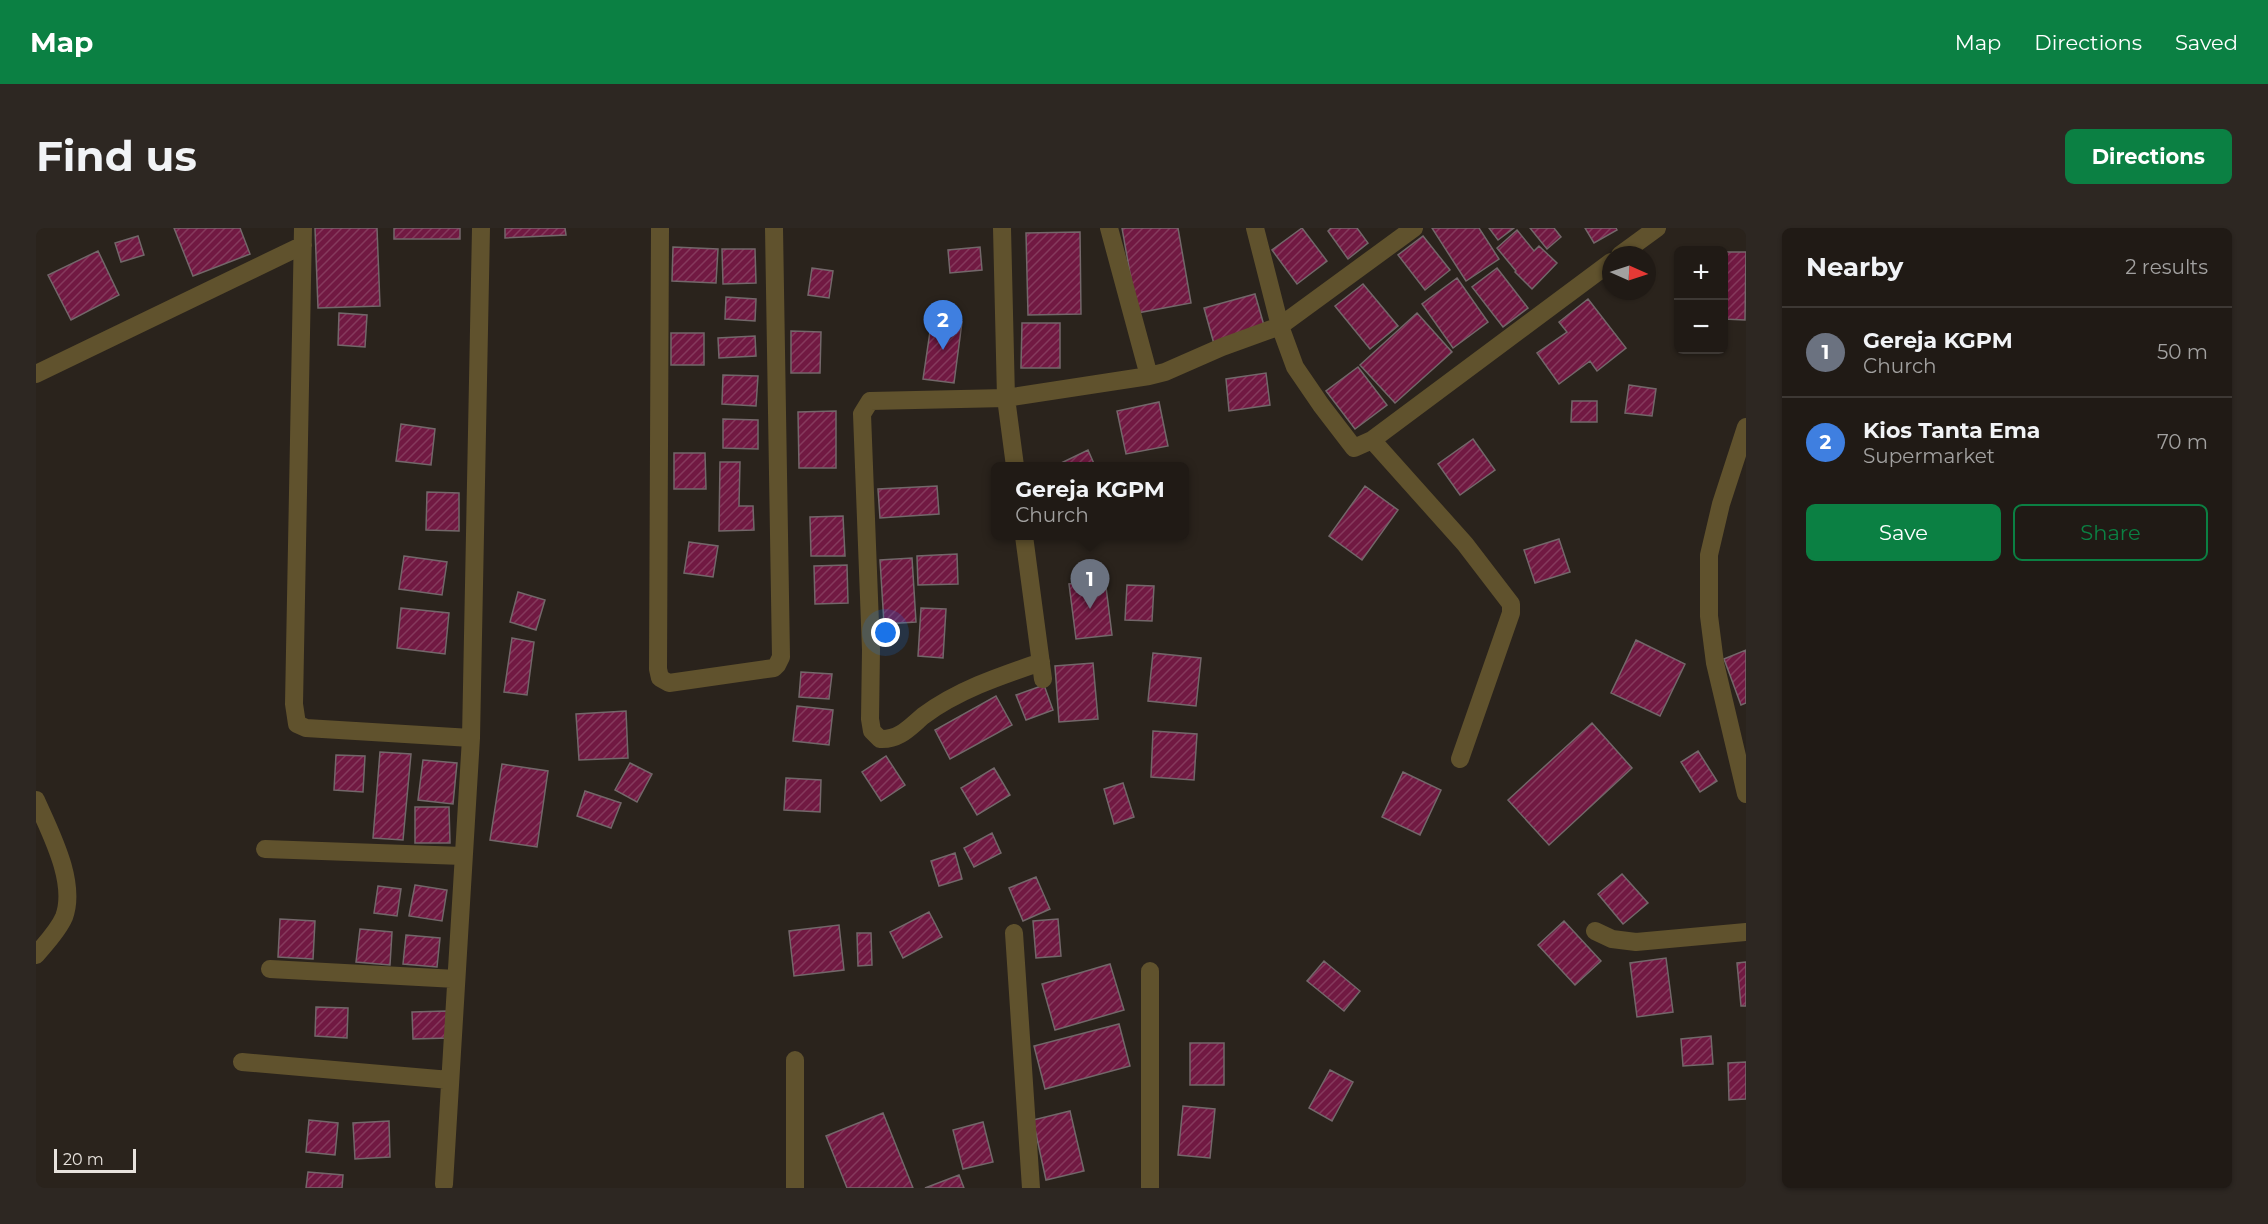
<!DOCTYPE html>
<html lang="en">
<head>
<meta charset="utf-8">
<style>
	:root { --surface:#201a15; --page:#2d2722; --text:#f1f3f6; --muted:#a2a1a0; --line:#3d3834; --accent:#0b8043 }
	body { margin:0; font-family:Montserrat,sans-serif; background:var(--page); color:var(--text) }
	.controls { position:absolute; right:18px; top:18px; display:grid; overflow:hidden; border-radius:9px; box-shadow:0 2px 4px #0004 }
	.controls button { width:54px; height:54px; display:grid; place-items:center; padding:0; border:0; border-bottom:2px solid var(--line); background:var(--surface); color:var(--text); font:30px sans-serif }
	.compass { position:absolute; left:1566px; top:18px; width:54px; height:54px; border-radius:50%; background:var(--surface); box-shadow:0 2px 4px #0004; rotate:93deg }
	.scale { position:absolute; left:18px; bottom:15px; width:82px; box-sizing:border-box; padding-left:6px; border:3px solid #e7e2dd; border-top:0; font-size:16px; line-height:21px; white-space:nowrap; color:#e7e2dd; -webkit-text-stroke:4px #2a231c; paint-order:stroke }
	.you { position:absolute; left:850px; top:405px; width:21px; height:21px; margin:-15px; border:4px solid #fff; border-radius:50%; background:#1a73e8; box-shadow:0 0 0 9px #1a73e833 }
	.badge { display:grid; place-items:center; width:39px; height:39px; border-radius:50%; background:var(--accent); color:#fff; font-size:20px; font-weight:700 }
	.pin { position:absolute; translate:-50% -50px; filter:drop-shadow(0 2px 3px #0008) }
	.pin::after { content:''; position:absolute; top:32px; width:21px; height:18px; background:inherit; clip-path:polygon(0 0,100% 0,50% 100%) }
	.popup { position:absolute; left:955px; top:234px; width:198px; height:78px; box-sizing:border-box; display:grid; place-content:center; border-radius:9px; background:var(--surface); filter:drop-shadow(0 2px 4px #0005); font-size:20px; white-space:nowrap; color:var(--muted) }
	.popup b { font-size:22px; color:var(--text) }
	.popup::after { content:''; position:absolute; left:50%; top:100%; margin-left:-12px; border:12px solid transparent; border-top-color:var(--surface) }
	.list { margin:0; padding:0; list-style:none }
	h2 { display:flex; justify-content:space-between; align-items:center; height:78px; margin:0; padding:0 24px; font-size:26px }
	h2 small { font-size:20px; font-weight:400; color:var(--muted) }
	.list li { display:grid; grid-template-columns:39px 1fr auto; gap:18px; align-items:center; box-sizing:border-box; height:90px; padding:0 24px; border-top:2px solid var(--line) }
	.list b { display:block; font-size:22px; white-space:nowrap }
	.list p { margin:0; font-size:20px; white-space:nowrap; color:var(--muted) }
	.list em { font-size:20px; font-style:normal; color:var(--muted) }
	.actions { display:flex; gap:12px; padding:18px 24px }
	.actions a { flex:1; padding:14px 0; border:2px solid var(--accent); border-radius:9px; text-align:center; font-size:21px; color:var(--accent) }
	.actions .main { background:var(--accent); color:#fff }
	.map { position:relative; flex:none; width:1710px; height:960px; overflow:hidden; border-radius:9px }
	header { display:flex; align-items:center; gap:36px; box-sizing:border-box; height:84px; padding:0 30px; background:var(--accent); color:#fff }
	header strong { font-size:28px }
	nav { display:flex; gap:33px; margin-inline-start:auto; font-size:21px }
	.intro { display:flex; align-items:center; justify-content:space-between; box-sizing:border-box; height:144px; padding:0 36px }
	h1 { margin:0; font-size:42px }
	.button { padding:15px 27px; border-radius:9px; background:var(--accent); color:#fff; font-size:21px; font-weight:700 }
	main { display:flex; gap:36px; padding:0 36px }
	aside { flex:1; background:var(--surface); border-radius:9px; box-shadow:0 2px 4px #0004 }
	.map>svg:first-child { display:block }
</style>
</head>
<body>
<header>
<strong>Map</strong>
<nav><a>Map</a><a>Directions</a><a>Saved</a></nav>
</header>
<div class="intro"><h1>Find us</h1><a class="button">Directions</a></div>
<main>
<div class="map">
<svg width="1710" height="960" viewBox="0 0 1710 960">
	<defs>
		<pattern id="building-hatch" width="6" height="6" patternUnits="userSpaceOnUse" patternTransform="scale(1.5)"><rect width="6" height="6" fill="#711942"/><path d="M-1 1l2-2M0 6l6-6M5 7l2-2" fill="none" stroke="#853a5d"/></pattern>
	</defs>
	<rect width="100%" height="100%" fill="#2a231c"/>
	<path fill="url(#building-hatch)" stroke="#73676a" stroke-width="1.5" d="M138 0H204L214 26 157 48Z
		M279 0H341L344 78 282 80Z
		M358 0H424V11H358Z
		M469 0H529L530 7 469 10Z
		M1086 0H1142L1155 75 1101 85Z
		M1266 0 1291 33 1261 56 1236 22Z
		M1295 0H1321L1332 15 1312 31 1292 3Z
		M1396 0H1443L1463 31 1430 53Z
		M1453 0H1478L1462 12Z
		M1494 0H1518L1525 9 1511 21Z
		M1549 0H1580L1581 2 1558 15Z
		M1481 2 1498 23 1503 18 1521 35 1496 61 1479 44 1480 43 1461 20Z
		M1044 4 1045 86 992 87 990 5Z
		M102 8 108 27 85 34 79 15Z
		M1387 8 1414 42 1389 62 1362 27Z
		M637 19 682 21 680 55 636 53Z
		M944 19 946 42 914 45 912 22Z
		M686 21H719L720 55 687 56Z
		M62 23 83 67 35 92 12 47Z
		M1688 24H1710L1709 92 1688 91Z
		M776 40 797 43 793 70 772 67Z
		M1461 40 1492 80 1467 99 1436 59Z
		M1421 50 1452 94 1417 120 1386 76Z
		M1327 56 1362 98 1334 121 1299 78Z
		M1219 66 1229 101 1178 116 1168 80Z
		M690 69 720 71 719 93 689 91Z
		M1552 71 1590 120 1561 143 1554 133 1523 156 1501 125 1531 104 1523 94Z
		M303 85 331 87 329 119 302 117Z
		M1381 85 1416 124 1359 175 1324 137Z
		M896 90 926 94 918 155 887 151Z
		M986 95H1024V140H985Z
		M755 103 785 104 784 145H755Z
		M635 105H668V137H635Z
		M719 108 720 128 683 130 682 110Z
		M1322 139 1351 177 1319 201 1290 163Z
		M1230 145 1234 177 1193 183 1190 151Z
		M687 147 722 148 720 178 686 176Z
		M1593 157 1620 161 1616 188 1589 185Z
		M1536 173H1561V194H1535Z
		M1123 174 1132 218 1090 226 1081 183Z
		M800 183V240H763L762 184Z
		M687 191 722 192V221L687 220Z
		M365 196 399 201 395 237 360 233Z
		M1437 211 1459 242 1424 267 1402 236Z
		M1052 222 1059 238H1019Z
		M638 225H669L670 261H638Z
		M684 234H704L703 278H717L718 302 683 303Z
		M901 258 903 286 844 290 842 261Z
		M1329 258 1362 282 1326 332 1293 308Z
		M391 264 423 265V303L390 302Z
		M807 288 809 328H775L774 289Z
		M1523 311 1534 344 1499 355 1488 322Z
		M653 314 682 318 677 349 648 345Z
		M921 326 922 356 882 357 881 328Z
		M368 328 411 334 406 367 363 361Z
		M876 330 880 394 848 396 844 332Z
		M811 337 812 375 779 376 778 338Z
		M1069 351 1076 407 1040 411 1033 356Z
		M1091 357 1118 358 1116 393 1089 392Z
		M482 364 509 372 500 402 474 394Z
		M365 380 413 385 409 426 361 420Z
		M885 380 910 381 907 430 882 428Z
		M476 410 498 414 491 467 468 464Z
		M1600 412 1649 436 1624 488 1575 465Z
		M1710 422V475L1705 477 1688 431Z
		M1117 425 1165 430 1160 478 1112 473Z
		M1057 435 1062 491 1023 494 1019 438Z
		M765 444 796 446 793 471 763 469Z
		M1008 457 1017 482 990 492 980 467Z
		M960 468 976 497 914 531 899 502Z
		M761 478 797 482 793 517 757 513Z
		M590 483 592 530 543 532 540 486Z
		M1556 495 1596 540 1513 617 1472 572Z
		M1117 503 1161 506 1158 552 1115 549Z
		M1662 523 1681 553 1664 564 1645 534Z
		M344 524 375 526 367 612 337 610Z
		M300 527 329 528 327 564 298 562Z
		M850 528 869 557 845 573 826 544Z
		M387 532 421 535 417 576 382 572Z
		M594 535 616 546 601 574 579 562Z
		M466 536 512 543 501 619 454 612Z
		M958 540 974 567 941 587 925 560Z
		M1367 544 1405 562 1384 607 1346 589Z
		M750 550 785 552 784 584 748 582Z
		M1087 555 1098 589 1078 596 1068 561Z
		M549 563 585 575 575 600 541 588Z
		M379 579H413L414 615H379Z
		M956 605 965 625 938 639 928 620Z
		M919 625 926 651 903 658 895 633Z
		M1586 646 1612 675 1587 696 1562 666Z
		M1000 649 1014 681 987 693 973 660Z
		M379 657 411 662 406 693 373 688Z
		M342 658 365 661 361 688 338 685Z
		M893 684 906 709 867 730 854 704Z
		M244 691 279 693 277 731 242 729Z
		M1022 691 1025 728 1000 730 997 693Z
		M1528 693 1565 733 1539 757 1502 717Z
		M803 697 808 742 758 748 753 703Z
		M324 701 356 704 354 737 320 734Z
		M821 705H835L836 737 822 738Z
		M370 707 404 710 401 739 367 736Z
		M1630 730 1637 784 1601 789 1594 735Z
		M1288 733 1324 763 1308 783 1271 753Z
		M1710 734V778H1705L1701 735Z
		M1074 736 1088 782 1019 802 1006 756Z
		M280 779 312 780 311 810 279 808Z
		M411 783 412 810 377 811 376 784Z
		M1083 796 1094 838 1009 861 998 818Z
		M1675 808 1677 836 1647 838 1645 811Z
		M1154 815H1188V857H1154Z
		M1710 834V871L1693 872 1692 835Z
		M1294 842 1317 854 1296 893 1273 880Z
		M1147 878 1179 881 1174 930 1142 927Z
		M1034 883 1048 943 1010 952 997 892Z
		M847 885 877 960H811L790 908Z
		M273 892 302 895 299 927 270 924Z
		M353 893 354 929 319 931 317 895Z
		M947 894 957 934 927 941 917 902Z
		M272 944 307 947 306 960H270Z
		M923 947 928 960H889Z"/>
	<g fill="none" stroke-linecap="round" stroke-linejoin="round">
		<path stroke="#60522d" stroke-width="18" d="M267 0 258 476 261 496 270 500 435 510
			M624 0 622 441 624 450 633 455 738 440 741 437 745 429 738 0
			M966 0 970 170 979 238
			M1073 0 1113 148 1129 144 1186 119 1244 98 1378 0
			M1219 0 1244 98 1259 139 1285 177 1318 220 1336 212 1575 34
			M1584 27 1621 0
			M0 146 267 17
			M1710 199 1685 276 1673 327V388L1679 435 1710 566
			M1336 212 1429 316 1475 376V385L1424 531
			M988 308 1007 451
			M1005 434C964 448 922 462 887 488 873 500 863 512 844 511L836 503 834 491 835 422 826 186 834 173 970 170 1113 148
			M229 621 427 628
			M1559 703 1576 711 1600 714 1710 704
			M978 705 995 960
			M234 741 420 751
			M759 832V960
			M206 834 414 852
			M408 956 435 510 445 0
			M1114 960V743"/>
		<path stroke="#60522d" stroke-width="18" d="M0 572C14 604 41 654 28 689 22 703 10 715 0 727"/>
	</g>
</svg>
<div class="controls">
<button>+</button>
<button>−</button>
</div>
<svg class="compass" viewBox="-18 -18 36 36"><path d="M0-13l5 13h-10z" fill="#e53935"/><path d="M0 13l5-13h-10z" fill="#a2a1a0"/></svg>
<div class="scale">20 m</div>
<div class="you"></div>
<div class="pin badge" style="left:1054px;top:381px;background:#6b7280">1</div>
<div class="popup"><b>Gereja KGPM</b>Church</div>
<div class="pin badge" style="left:907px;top:122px;background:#3f7fe0">2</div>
</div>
<aside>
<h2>Nearby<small>2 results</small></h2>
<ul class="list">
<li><span class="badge" style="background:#6b7280">1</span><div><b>Gereja KGPM</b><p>Church</p></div><em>50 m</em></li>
<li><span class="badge" style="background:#3f7fe0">2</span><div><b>Kios Tanta Ema</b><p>Supermarket</p></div><em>70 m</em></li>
</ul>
<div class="actions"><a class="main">Save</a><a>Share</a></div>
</aside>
</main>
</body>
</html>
